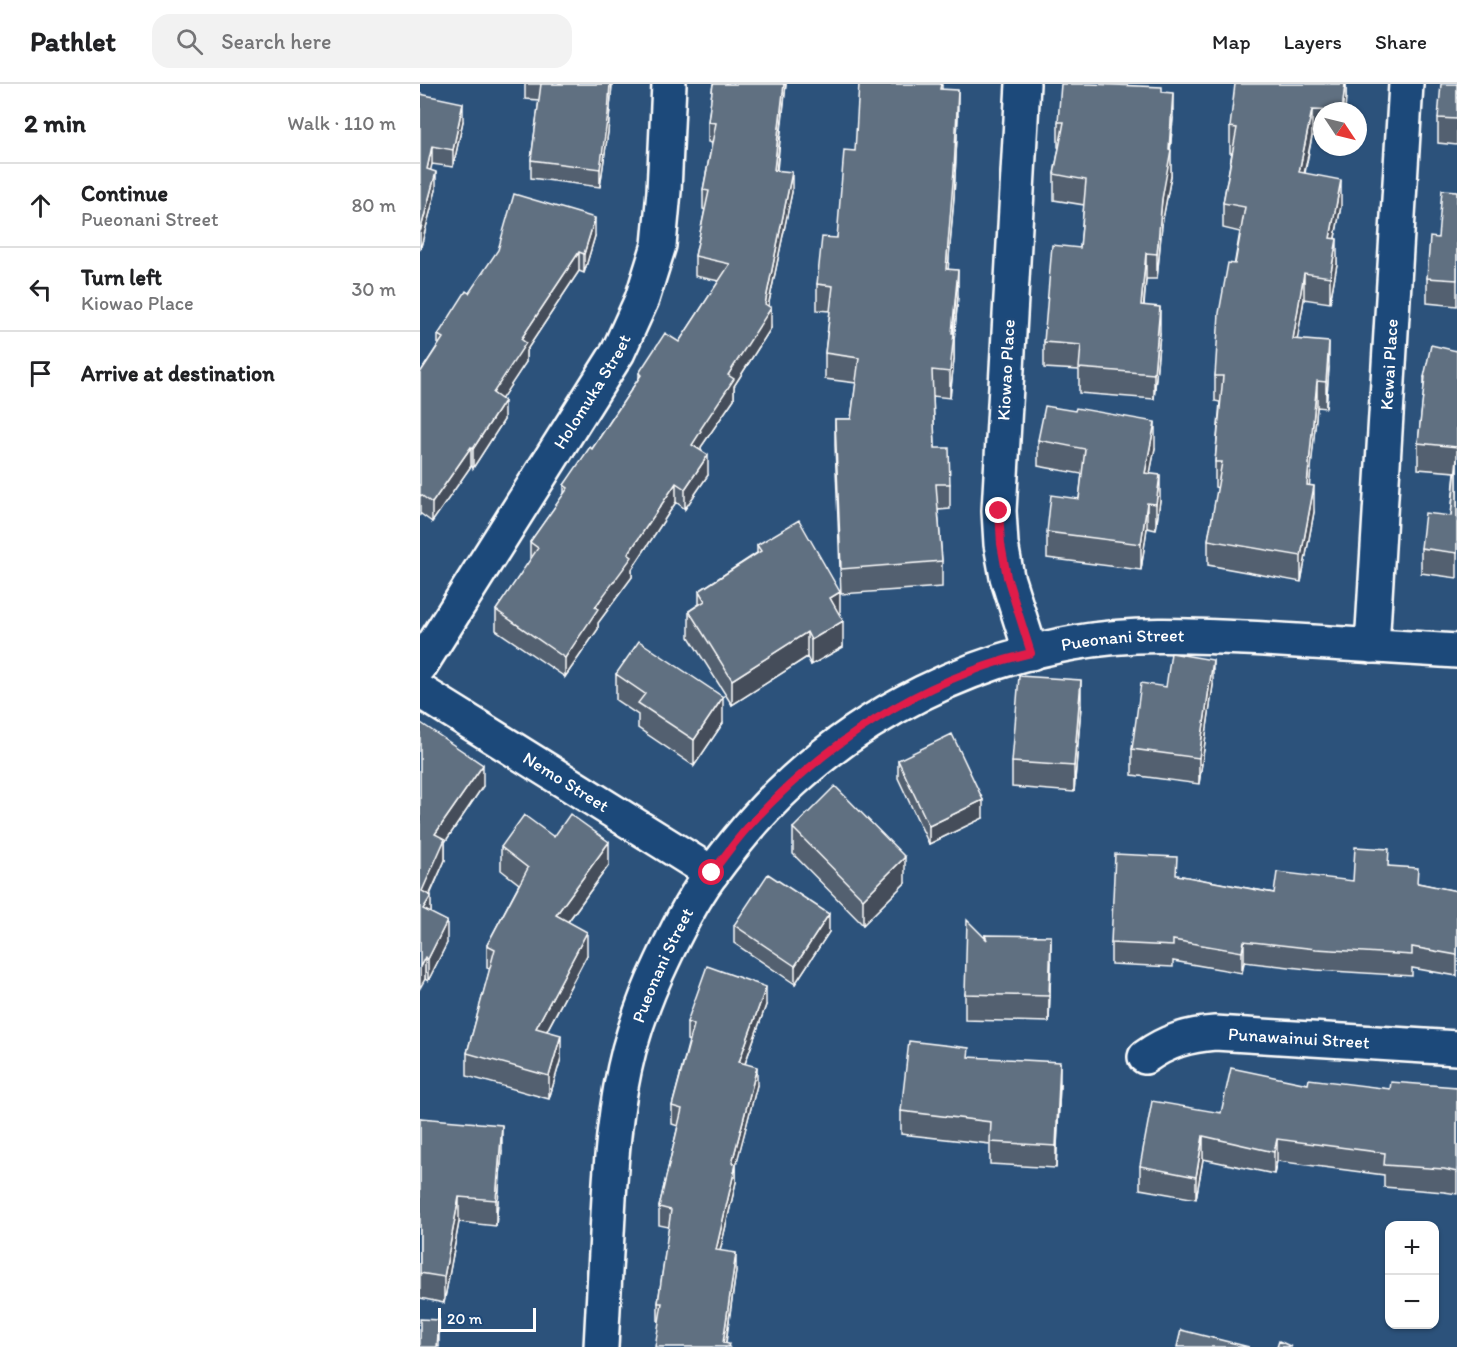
<!DOCTYPE html>
<html lang="en">
<head>
<meta charset="utf-8">
<style>
	:root { --surface:#fff; --page:#f2f2f2; --text:#202124; --muted:#757577; --line:#e0e0e0 }
	body { margin:0; font-family:Itim,sans-serif; background:var(--page); color:var(--text) }
	.controls { position:absolute; right:18px; bottom:18px; display:grid; overflow:hidden; border-radius:12px; box-shadow:0 2px 4px #0004 }
	.controls button { width:54px; height:54px; display:grid; place-items:center; padding:0; border:0; border-bottom:2px solid var(--line); background:var(--surface); color:var(--text); font:30px sans-serif }
	.compass { position:absolute; left:893px; top:18px; width:54px; height:54px; border-radius:50%; background:var(--surface); box-shadow:0 2px 4px #0004; rotate:125deg }
	.scale { position:absolute; left:18px; bottom:15px; width:98px; box-sizing:border-box; padding-left:6px; border:3px solid #fff; border-top:0; font-size:16px; line-height:21px; white-space:nowrap; color:#fff; -webkit-text-stroke:4px #1f4a7a; paint-order:stroke }
	.stop { position:absolute; width:18px; height:18px; margin:-14px; border:4px solid #e11d48; border-radius:50%; background:#fff }
	.stop.end { background:#e11d48; border-color:#fff; box-shadow:0 2px 6px #0008 }
	.list { margin:0; padding:0; list-style:none }
	h2 { display:flex; justify-content:space-between; align-items:center; height:78px; margin:0; padding:0 24px; font-size:26px }
	h2 small { font-size:20px; font-weight:400; color:var(--muted) }
	.list li { display:grid; grid-template-columns:39px 1fr auto; gap:18px; align-items:center; box-sizing:border-box; height:84px; padding:0 24px; border-top:2px solid var(--line) }
	.list b { display:block; font-size:22px; white-space:nowrap }
	.list p { margin:0; font-size:20px; white-space:nowrap; color:var(--muted) }
	.list em { font-size:20px; font-style:normal; color:var(--muted) }
	.icon { flex:none; width:33px; height:33px; fill:none; stroke:currentColor; stroke-width:2; stroke-linecap:round; stroke-linejoin:round }
	.map { position:relative; flex:none; width:1037px; height:1263px; overflow:hidden }
	header { display:flex; align-items:center; gap:36px; box-sizing:border-box; height:84px; padding:0 30px; background:var(--surface); border-bottom:2px solid var(--line) }
	header strong { font-size:28px }
	nav { display:flex; gap:33px; margin-inline-start:auto; font-size:21px }
	.search { width:420px; height:54px; background:var(--page); display:flex; align-items:center; gap:15px; box-sizing:border-box; padding:0 21px; border-radius:18px; color:var(--muted); font-size:22px }
	main { display:flex }
	aside { flex:1; background:var(--surface) }
	.map>svg:first-child { display:block }
</style>
</head>
<body>
<header>
<strong>Pathlet</strong>
<div class="search"><svg class="icon" aria-label="search" viewBox="0 0 24 24"><circle cx="10" cy="10" r="6"/><path d="M15 15l6 6"/></svg>Search here</div>
<nav><a>Map</a><a>Layers</a><a>Share</a></nav>
</header>
<main>
<aside>
<h2>2 min<small>Walk · 110 m</small></h2>
<ul class="list">
<li><svg class="icon" aria-label="ahead" viewBox="0 0 24 24"><path d="M12 20V5M6 11l6-6 6 6"/></svg><div><b>Continue</b><p>Pueonani Street</p></div><em>80 m</em></li>
<li><svg class="icon" aria-label="left" viewBox="0 0 24 24"><path d="M17 20v-9H6M10 6l-5 5 5 5"/></svg><div><b>Turn left</b><p>Kiowao Place</p></div><em>30 m</em></li>
<li><svg class="icon" aria-label="arrive" viewBox="0 0 24 24"><path d="M6 21V4h12l-3 4 3 4H6"/></svg><div><b>Arrive at destination</b></div></li>
</ul>
</aside>
<div class="map">
<svg width="1037" height="1263" viewBox="0 0 1037 1263">
	<rect width="100%" height="100%" fill="#2c527b"/>
	<filter id="ink" filterUnits="userSpaceOnUse"><feTurbulence type="fractalNoise" baseFrequency=".0167" numOctaves="2"/><feDisplacementMap in="SourceGraphic" scale="12" xChannelSelector="R" yChannelSelector="G"/><feConvolveMatrix kernelMatrix="1 2 1 2 8 2 1 2 1" color-interpolation-filters="sRGB"/></filter>
	<g filter="url(#ink)">
		<g fill="none" stroke-linecap="round" stroke-linejoin="round">
			<defs>
				<g id="minor">
					<path d="M603 0 579 427 581 460 587 493 611 569"/>
					<path id="s1" d="M952 562 986 0"/>
					<path id="s2" d="M0 582 198 268 222 215 239 161 244 107 249 0"/>
					<path id="s3" d="M0 607 292 789"/>
					<path id="s4" d="M725 973C747 957 769 951 795 949L1037 964"/>
					<path id="s5" d="M181 1263C183 1219 186 1175 188 1131 191 1076 195 1020 209 966 217 937 228 907 241 880 255 850 270 819 289 793 314 759 341 726 372 698 449 627 550 577 653 559 717 547 781 552 845 555 909 559 973 563 1037 567"/>
				</g>
			</defs>
			<use href="#minor" stroke="#fff" stroke-width="38"/>
			<use href="#minor" stroke="#1f4a7a" stroke-width="33"/>
		</g>
		<path fill="#53606f" stroke="#fff" stroke-width="1.5" d="M105 0H192L188 48 180 103 111 94V76L119 16 105 15Z
			M293 0H366L357 86 372 108 348 223 351 244 314 302V315L281 363V366L288 391 265 425 256 418 212 485V493L178 539V545L145 593 76 546V526L110 477V458L144 410V401L172 365 219 294V289L259 258 299 197 275 192V172L285 126 283 125V106L292 59 288 58V38Z
			M522 0V5L538 32 534 112 528 185 538 212 534 256V275L530 314 513 312 515 364 530 400V425L518 426 522 477V503L421 510 415 361V335H431L436 299 405 295V269L410 227 397 226V200L417 154 435 67Z
			M926 0V14L902 27V53L892 52 885 89 921 122 915 154 917 180 910 219 884 215 877 256 909 283 906 324 897 323 889 401 894 428 881 498 788 481V456L798 404 795 403V378L800 318 795 317V292L820 148 803 144V119L812 69H810V43Z
			M1037 0V61L1018 59V34Z
			M742 8 753 34 750 66 751 92 742 140 737 195H726L724 222 740 249 734 315 659 309V286L624 284V258L660 164 664 121 634 116V90L639 64 638 63V38Z
			M0 10 43 37 33 83 12 80 10 86 16 106 0 166Z
			M1037 107V222L1007 219V194L1018 154Z
			M175 152 164 189 159 187 106 267V278L81 315 84 336 53 384 51 382 12 438 1 430 0 431V289L18 261V251L49 209Z
			M1037 267V494L1001 489V464L1031 432 1035 388 998 385V359L1004 306V293Z
			M618 356 735 364 730 389 740 416 736 446 727 444 721 486 627 474V448L659 415 662 390 618 382Z
			M337 461 420 532 423 563 391 581 387 573 312 621 269 553V527L279 520V507L337 469Z
			M196 590 303 639 274 682 218 644V631L196 616Z
			M793 601 779 700 712 691V665L746 603Z
			M661 622 654 708 592 703V678Z
			M0 641 63 702 25 758V776L10 811 11 829 27 859 8 897 5 895Z
			M478 676 563 734 509 760 478 694Z
			M373 744 485 799 443 841 373 770Z
			M134 753 189 781 148 838 167 871 127 947 141 974 129 1015 47 992V969L70 885 67 884V861L99 800 81 786V763Z
			M969 782 998 799 1037 807V892L992 884V892L896 886 824 878 822 889 753 877V883L691 880V859L757 791 854 809 933 797Z
			M314 841 409 848 375 900 314 859Z
			M565 851 631 878 629 938 545 936V910L565 853Z
			M346 921 325 980 337 1001 316 1080V1098L300 1167 316 1187 306 1259 309 1263 238 1237V1219L249 1143 239 1141V1123L258 1042 252 1040V1022L269 957 267 956V938Z
			M549 973 640 1000 636 1084 570 1080V1060L481 1050V1027Z
			M888 1000 970 1005 1037 1003V1110L1024 1108 964 1103V1091L857 1077 854 1090 783 1075 776 1115 720 1105V1082L801 1029Z
			M0 1034 82 1067 76 1142 39 1138 24 1219 0 1214Z"/>
		<path fill="#444e5a" stroke="#fff" stroke-width="1.5" d="M190 0H192L188 48 180 103V85Z
			M364 0H366L354 105V86Z
			M925 0H926V14L925 27H922Z
			M538 6V32L534 112 526 211V185Z
			M753 9V34L750 70 751 66V92L742 140 737 195V170L742 115 749 65Z
			M43 19V37L33 83V66Z
			M892 26V52L879 114V88Z
			M12 62V80L7 103V85Z
			M16 88V106L0 166V148Z
			M372 88V108L346 232 351 224V244L314 302V315L281 363V367L272 361 345 220Z
			M921 96V122L910 179V154Z
			M175 134V152L164 189V170Z
			M917 155V180L910 219V193Z
			M159 168V187L106 267V278L73 328V309L101 255Z
			M726 169V195L721 247V221Z
			M538 186V212L534 256V275L530 314V288Z
			M884 189V215L873 281V255Z
			M740 223V249L734 315V290Z
			M909 258V283L906 324V298Z
			M897 297V323L887 426V401Z
			M84 317V336L53 384V365Z
			M735 338V364L725 415V389Z
			M51 363V382L12 438V419Z
			M288 371V391L265 425V405Z
			M740 391V416L736 446V420Z
			M256 399V418L212 485V493L178 539V545L145 593V574L208 470Z
			M894 402V428L881 498V472Z
			M727 419V444L721 486V460Z
			M420 508V534L410 514Z
			M423 537V563L391 581V556Z
			M387 548V573L312 621V596Z
			M793 576V601L779 700V674Z
			M661 596V622L654 708V682Z
			M303 613V639L274 682V656Z
			M63 681V702L25 758V776L4 823 11 812V833L3 825 2 807 15 750Z
			M563 716V734L509 760V742Z
			M189 758V781L136 854V831Z
			M485 773V799L443 841V815Z
			M409 830V848L375 900V882Z
			M27 837V859L8 897V875Z
			M167 848V871L116 967V944Z
			M631 852V878L629 938V912Z
			M824 857V878L822 889V868Z
			M5 873V895L0 904V883Z
			M346 903V921L319 996V978Z
			M141 951V974L129 1015V992Z
			M640 978V1000L636 1084V1062Z
			M337 983V1001L312 1097V1079Z
			M82 1041V1067L76 1142V1116Z
			M783 1052V1075L776 1115V1093Z
			M857 1055V1077L854 1090V1068Z
			M316 1080V1098L296 1184V1166Z
			M39 1113V1138L24 1219V1193Z
			M316 1169V1187L305 1263 303 1259Z
			M19 1236V1263H17Z"/>
		<path fill="#617081" stroke="#fff" stroke-width="1.5" d="M121 0H190L188 30 180 85 111 76Z
			M293 0H364L354 86 372 88 345 220 351 224 308 291 314 295 280 346 281 347 272 361 288 371 265 405 256 399 208 470 212 473 175 523 178 525 145 574 76 526 118 464 110 458 148 404 144 401 170 363 172 365 221 291 219 289 245 249 259 258 310 180 275 172 289 107 283 106 296 39 288 38Z
			M439 0H521L520 5 538 6 534 86 526 185 538 186 532 249H534L530 288 512 286 515 364H529L530 400H516L522 477 421 485 415 335H431L439 274 405 269 413 202 397 200 402 153 417 154 424 66 435 67Z
			M641 0H671L742 3V8L753 9 749 65 751 66 742 115 737 170 726 169 721 221 740 223 734 290 659 284 661 261 624 258 632 161 660 164 666 96 634 90 644 38H638Z
			M815 0H925L922 27 892 26 879 88 921 96 910 154 917 155 910 193 884 189 873 255 909 258 906 298 897 297 887 401 894 402 881 472 788 456 802 378H795L803 292H795L799 229 808 179 815 180 825 123 803 119 817 44 810 43Z
			M1021 0H1037V35L1018 34Z
			M0 10 43 19 33 66 12 62 7 85 16 88 0 148Z
			M1022 106 1037 107V196L1007 194 1010 153 1018 154Z
			M94 110 175 134 164 170 159 168 101 255 106 259 73 309 84 317 53 365 51 363 12 419 1 411 0 412V289L23 254 18 251 46 207 49 209 78 166Z
			M1011 261 1037 267V363L998 359 1005 293H1004Z
			M625 322 655 327 656 324 735 338 725 389 740 391 736 420 727 419 721 460 627 448 631 411 659 415 665 365 618 356Z
			M1037 374V469L1001 464 1005 429 1031 432Z
			M379 436 420 508 410 514 423 537 391 556 387 548 312 596 269 527 285 517 279 507 341 467 337 461Z
			M219 557 303 613 274 656 218 619 225 610 196 590Z
			M751 569 793 576 779 674 712 665 721 599 746 603Z
			M599 592 661 596 654 682 592 678Z
			M1 639 63 681 15 750 25 755 2 807 11 812 3 825 27 837 8 875 5 873 0 883V641Z
			M532 650 563 716 509 742 478 676Z
			M415 702 485 773 443 815 373 744Z
			M150 730 189 758 136 831 167 848 116 944 141 951 129 992 47 969 75 865 67 861 108 784 81 763 104 731 134 753Z
			M935 763 969 765 968 782 998 784 997 799 1037 807V871L992 863V871L896 865 824 857 822 868 753 856V862L691 859 695 770 757 773 756 791 854 809 857 788 933 797Z
			M348 790 409 830 375 882 314 841Z
			M547 836 567 856 565 851 631 852 629 912 545 910Z
			M287 882 346 903 319 978 337 983 312 1079 316 1080 296 1166 316 1169 303 1259 309 1260 308 1263H235L242 1219H238L251 1126 239 1123 262 1025 252 1022 274 941 267 938Z
			M489 957 549 964 548 973 640 978 636 1062 570 1058 571 1038 481 1027Z
			M811 984 888 1000 889 995 970 1005 971 998 1037 1003V1088L1024 1085 964 1081 965 1069 857 1055 854 1068 783 1052 776 1093 720 1082 732 1017 801 1029Z
			M0 1034 82 1041 76 1116 39 1113 24 1193 0 1189Z
			M0 1235 19 1236 17 1263H0Z
			M761 1246 829 1263H757Z
			M859 1257 872 1263H857Z"/>
	</g>
	<g fill="none" stroke-linecap="round" stroke-linejoin="round" filter="url(#ink)">
		<path stroke="#e11d48" stroke-width="8" d="M292 789C304 773 316 756 329 742 404 659 502 595 611 569L587 493 581 460 579 427"/>
	</g>
	<g text-anchor="middle" dominant-baseline="central" stroke-width="6" stroke-linejoin="round" paint-order="stroke">
		<g font-size="18" fill="#fff" stroke="#1f4a7a">
			<text stroke="none"><textPath href="#s1" startOffset="282">Kewai Place</textPath></text>
			<text transform="translate(586 286) rotate(-87)">Kiowao Place</text>
			<text stroke="none"><textPath href="#s2" startOffset="324">Holomuka Street</textPath></text>
			<text stroke="none"><textPath href="#s5" startOffset="984">Pueonani Street</textPath></text>
			<text stroke="none"><textPath href="#s3" startOffset="172">Nemo Street</textPath></text>
			<text stroke="none"><textPath href="#s5" startOffset="390">Pueonani Street</textPath></text>
			<text stroke="none"><textPath href="#s4" startOffset="159">Punawainui Street</textPath></text>
		</g>
	</g>
</svg>
<div class="controls">
<button>+</button>
<button>−</button>
</div>
<svg class="compass" viewBox="-18 -18 36 36"><path d="M0-13l5 13h-10z" fill="#e53935"/><path d="M0 13l5-13h-10z" fill="#757577"/></svg>
<div class="scale">20 m</div>
<div class="stop" style="left:292px;top:789px"></div>
<div class="stop end" style="left:579px;top:427px"></div>
</div>
</main>
</body>
</html>
